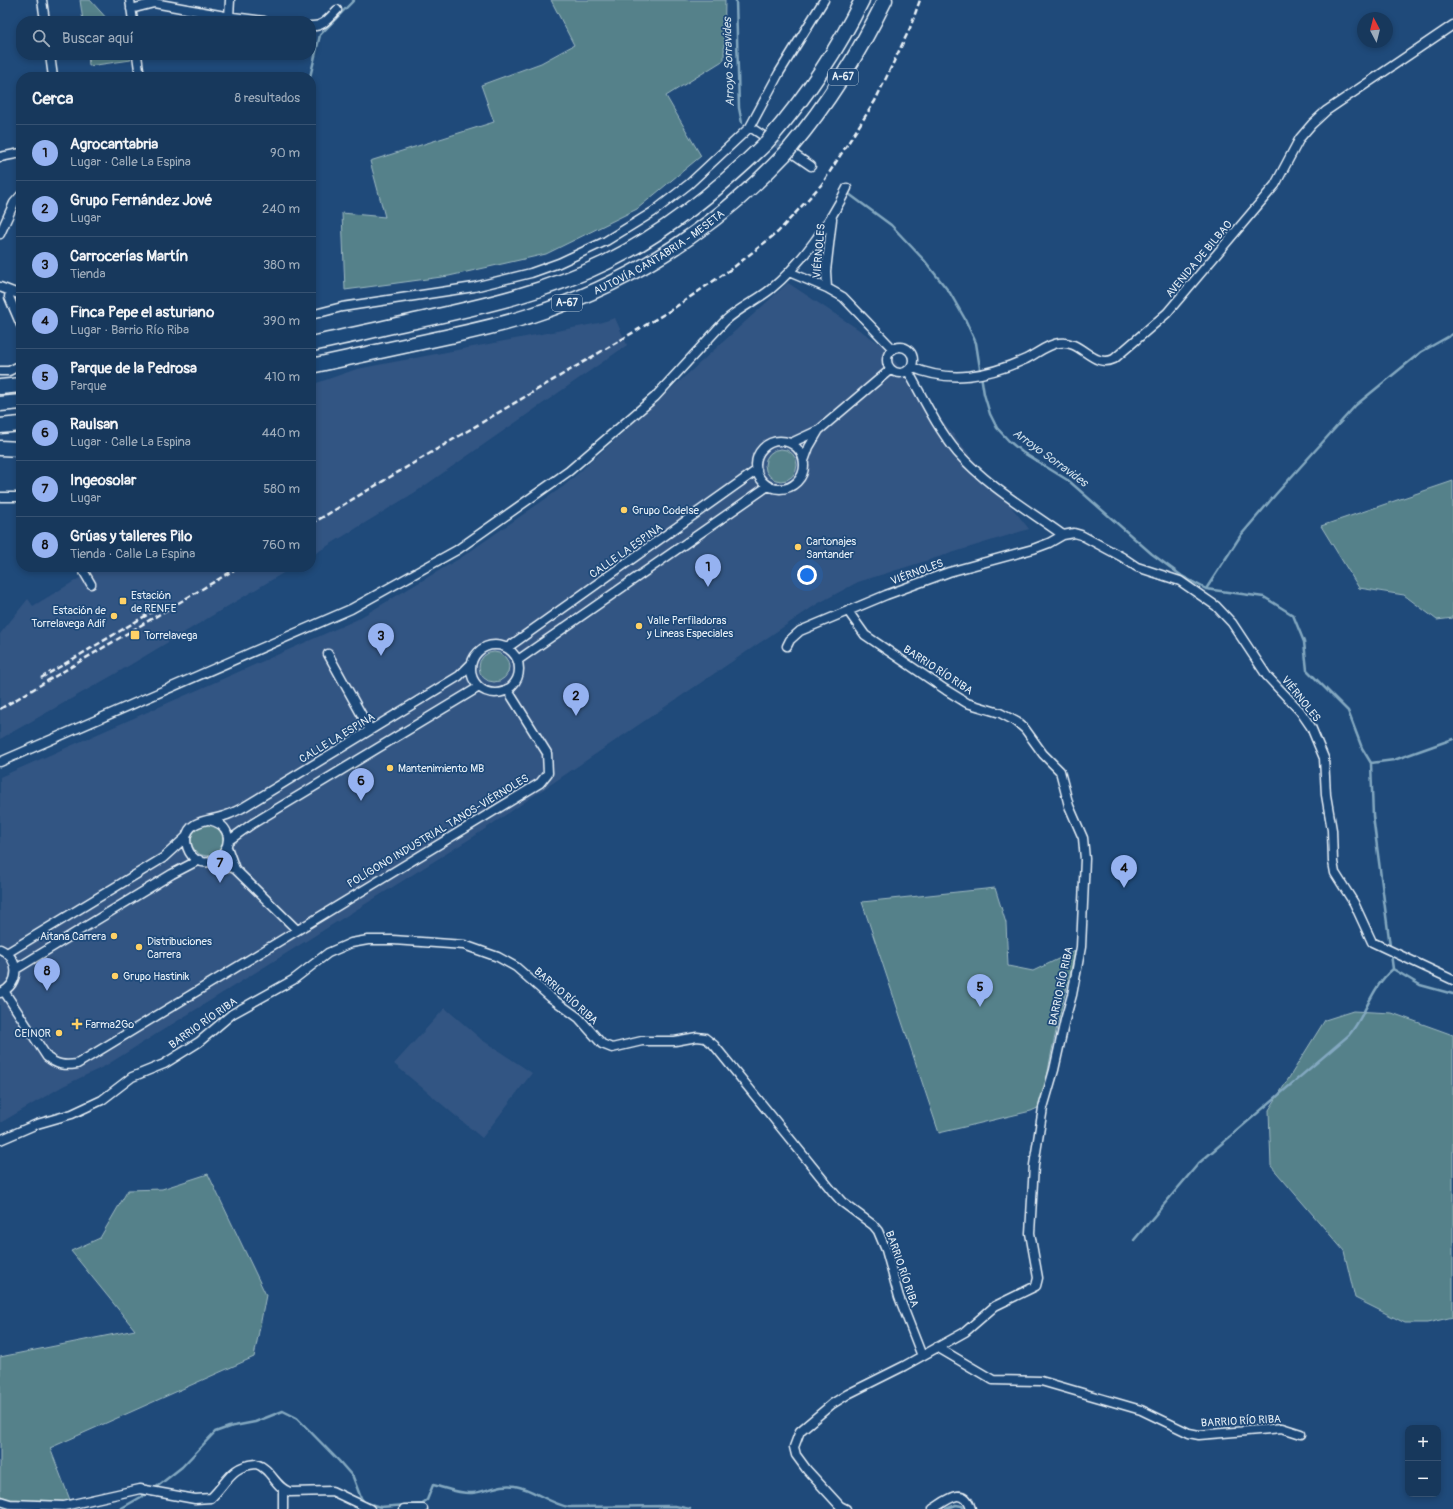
<!DOCTYPE html>
<html lang="es">
<head>
<meta charset="utf-8">
<style>
	:root { --surface:#17385c; --page:#203f62; --text:#f1f3f6; --muted:#9eacbb; --line:#365272; --accent:#95b2f1 }
	body { margin:0; font-family:Pangolin,sans-serif; background:var(--page); color:var(--text) }
	.controls { position:absolute; right:12px; bottom:12px; display:grid; overflow:hidden; border-radius:8px; box-shadow:0 2px 6px #0003 }
	.controls button { width:36px; height:36px; display:grid; place-items:center; padding:0; border:0; border-bottom:1px solid var(--line); background:var(--surface); color:var(--text); font:20px sans-serif }
	.compass { position:absolute; left:1357px; top:12px; width:36px; height:36px; border-radius:50%; background:var(--surface); box-shadow:0 2px 6px #0003; rotate:353deg }
	.you { position:absolute; left:807px; top:575px; width:14px; height:14px; margin:-10px; border:3px solid #fff; border-radius:50%; background:#1a73e8; box-shadow:0 0 0 6px #1a73e833 }
	.badge { display:grid; place-items:center; width:26px; height:26px; border-radius:50%; background:var(--accent); color:#111; font-size:13px; font-weight:700 }
	.pin { position:absolute; translate:-50% -33px; filter:drop-shadow(0 1px 2px #0008) }
	.pin::after { content:''; position:absolute; top:21px; width:14px; height:12px; background:inherit; clip-path:polygon(0 0,100% 0,50% 100%) }
	.list { margin:0; padding:0; list-style:none }
	h2 { display:flex; justify-content:space-between; align-items:center; height:52px; margin:0; padding:0 16px; font-size:17px }
	h2 small { font-size:13px; font-weight:400; color:var(--muted) }
	.list li { display:grid; grid-template-columns:26px 1fr auto; gap:12px; align-items:center; box-sizing:border-box; height:56px; padding:0 16px; border-top:1px solid var(--line) }
	.list b { display:block; font-size:15px; white-space:nowrap }
	.list p { margin:0; font-size:13px; white-space:nowrap; color:var(--muted) }
	.list em { font-size:13px; font-style:normal; color:var(--muted) }
	.icon { flex:none; width:22px; height:22px; fill:none; stroke:currentColor; stroke-width:2; stroke-linecap:round; stroke-linejoin:round }
	.map { position:relative; flex:none; width:1453px; height:1509px; overflow:hidden }
	.search { position:absolute; background:var(--surface); box-shadow:0 2px 6px #0003; left:16px; top:16px; width:300px; height:44px; display:flex; align-items:center; gap:10px; box-sizing:border-box; padding:0 14px; border-radius:16px; color:var(--muted); font-size:15px }
	.panel { position:absolute; background:var(--surface); box-shadow:0 2px 6px #0003; left:16px; top:72px; width:300px; height:500px; border-radius:16px }
	.map>svg:first-child { display:block }
</style>
</head>
<body>
<div class="map">
<svg width="1453" height="1509" viewBox="0 0 1453 1509">
	<rect width="100%" height="100%" fill="#1f4a7a"/>
	<filter id="ink" filterUnits="userSpaceOnUse"><feTurbulence type="fractalNoise" baseFrequency=".025" numOctaves="2"/><feDisplacementMap in="SourceGraphic" scale="8" xChannelSelector="R" yChannelSelector="G"/><feConvolveMatrix kernelMatrix="1 2 1 2 8 2 1 2 1" color-interpolation-filters="sRGB"/></filter>
	<g filter="url(#ink)">
		<path fill="#335583" d="M788 283 882 345 1029 529 858 582 817 604 473 837 105 1066 63 1086 0 1123V777L356 620 462 557 564 486Z
			M615 318 627 345 417 491 311 556V385L357 369 599 323Z
			M98 567H293L115 674 0 739V634L28 599 33 606Z
			M445 1008 482 1040 532 1073 482 1138 394 1064Z"/>
		<path fill="#54818a" stroke="#9eb9c1" d="M80 0H90L109 21H83Z
			M551 0H725L724 60 666 96 701 156 637 209 546 254 449 276 345 290 342 213 385 217 370 161 494 122 481 85 541 63 574 45Z
			M88 55H129L131 60 89 66Z
			M765 465a16 16 0 1 1 32 0a16 16 0 1 1-32 0Z
			M1453 481V618L1437 620 1404 595 1359 588 1321 526Z
			M479 667a15 15 0 1 1 30 0a15 15 0 1 1-30 0Z
			M191 840a16 16 0 1 1 32 0a16 16 0 1 1-32 0Z
			M995 888 1006 923 1008 966 1033 971 1075 951C1069 985 1058 1016 1052 1050 1048 1069 1046 1088 1040 1107L1031 1111 939 1133 862 902Z
			M1353 1011 1392 1013 1453 1035V1317L1427 1323H1405L1355 1298 1344 1251 1271 1166 1269 1110 1325 1020Z
			M208 1174 266 1295 254 1357 50 1448 72 1505 0 1500V1357L135 1330 71 1251 100 1238 128 1190 162 1189Z"/>
		<g fill="none" stroke-linecap="round" stroke-linejoin="round">
			<path stroke="#83a8c0" stroke-width="2.5" d="M736 0 739 108 742 123
				M310 77 320 35 354 0
				M849 194 891 225 924 260 950 293 965 319 976 343 984 394 990 414 997 428 1009 441 1022 452 1069 481 1152 554 1182 576 1206 589 1264 597 1293 615 1304 642 1307 670 1348 711 1362 748 1371 763 1373 816 1393 969
				M1206 589 1241 535 1276 494 1356 405 1421 352 1453 334
				M1371 763 1394 760 1453 739
				M1393 969 1420 985 1453 994
				M1134 1240 1199 1163 1349 1035C1366 1015 1371 987 1393 969
				M154 1489 182 1467 215 1432 229 1427 255 1422 283 1411 297 1418 339 1461 353 1477 361 1498 364 1502 380 1507 421 1504 427 1500 433 1485C446 1488 459 1494 472 1493 487 1492 500 1483 515 1486 534 1489 549 1504 569 1507L675 1506 690 1509
				M120 1509 148 1493
				M946 1509 956 1505 962 1506 964 1509"/>
			<path stroke="#3d638d" stroke-width="8" stroke-dasharray="8 4" stroke-linecap="butt" d="M766 137 790 152"/>
			<defs>
				<path id="minor" d="M42 0 45 21
					M130 0 133 21
					M131 9 154 3 225 16 264 21
					M229 17 230 0
					M311 26C323 27 329 18 337 10
					M50 55 53 77
					M137 55 140 77
					M750 127 762 135
					M795 155 811 166
					M0 157 21 153
					M0 234 14 203 21 195
					M789 272 827 288 843 297 893 349
					M0 287 21 295
					M827 288 826 271 832 219
					M10 292 9 297 21 325
					M311 315 342 307 474 287 531 273 559 263 606 241 653 212 689 184 750 127 779 73 824 0
					M887 360a13 13 0 1 1 26 0a13 13 0 1 1-26 0Z
					M911 367C951 384 988 376 1026 359 1036 354 1048 344 1059 343 1081 339 1093 369 1114 359L1167 313 1275 185 1300 138 1312 124 1326 111 1453 25
					M0 371H9L21 365
					M908 371C923 398 937 428 957 452 987 486 1027 509 1063 535
					M756 465a24 24 0 1 1 48 0a24 24 0 1 1-48 0Z
					M791 443 819 430 891 369
					M804 461 809 447 819 430
					M0 497H21
					M81 567 91 584
					M471 669a24 24 0 1 1 48 0a24 24 0 1 1-48 0Z
					M787 646 790 640 800 631 886 595 949 572 1033 549 1049 543 1063 535 1074 533 1081 535 1122 557 1137 567 1180 581 1216 606 1232 623 1267 676 1300 711 1311 727 1324 758 1326 795 1332 830 1333 862 1335 873 1354 903 1372 942 1453 980
					M507 648 757 470
					M328 654 370 730
					M518 660 768 486
					M0 762 351 609 457 550 569 471 655 397 725 321C739 308 756 301 771 289 801 264 830 223 847 188
					M209 820C250 829 215 880 192 856 188 851 186 846 186 839 188 819 210 821 224 816 231 814 238 810 244 807L459 676 471 664
					M228 841 252 824 479 687
					M227 847 235 869 296 929
					M211 861 235 869
					M0 949C20 958 21 984 0 993
					M7 953 163 858 186 837
					M16 969 172 874 199 860
					M4 991 47 1057C57 1065 64 1066 77 1064L540 783 548 773 547 753 507 689
					M0 1140 37 1124 72 1114 102 1100 132 1077 164 1064 199 1042 232 1014 293 980 328 953 351 943 368 940H393L464 945 498 957 516 967 550 997 579 1018 602 1044 612 1048 642 1041H675L697 1037 705 1038 714 1045 833 1192 842 1202 873 1225 878 1231 886 1250 899 1297 922 1356
					M937 1347 993 1380 1041 1381 1141 1410 1189 1433 1199 1435 1282 1428 1301 1434
					M0 1501 10 1504 64 1506 140 1489 195 1499 211 1498C228 1482 230 1466 256 1464 271 1468 275 1488 290 1492L332 1491 370 1509
					M283 1509V1490
					M404 1509H423
					M846 1509 840 1506 807 1470 796 1455 794 1447 800 1431 832 1404 848 1394 904 1366 965 1332 995 1306 1036 1286 1038 1278 1030 1233 1034 1165 1043 1108 1054 1070 1065 1020 1072 995 1081 947 1085 859 1083 838 1069 806 1060 771 1043 754 1025 729 1017 722 1000 713 967 703 946 690 865 635 848 611
					M933 1509C946 1501 964 1484 971 1509"/>
				<g id="motorway">
					<path d="M772 136C808 94 838 49 862 0"/>
					<path d="M791 147C829 102 859 53 885 0"/>
					<path d="M311 344C345 337 378 329 411 322 479 307 545 293 607 262 667 232 718 190 766 143"/>
					<path id="s1" d="M311 366C357 356 404 346 450 336 477 330 505 324 532 315 629 284 714 229 784 155"/>
					<path d="M0 387 21 385"/>
					<path d="M0 404 21 402"/>
					<path d="M0 426 21 424"/>
					<path d="M0 448 21 449"/>
				</g>
			</defs>
			<use href="#minor" stroke="#e8f1f8" stroke-width="11"/>
			<use href="#motorway" stroke="#e8f1f8" stroke-width="17"/>
			<use href="#minor" stroke="#1f4a7a" stroke-width="8"/>
			<use href="#motorway" stroke="#1f4a7a" stroke-width="14"/>
			<path stroke="#e8f1f8" stroke-width="2.5" stroke-dasharray="6 3" stroke-linecap="butt" d="M311 524 671 310 734 267 778 232 822 184 875 101 910 28 920 0
				M41 678 167 603
				M0 709 239 567"/>
			<defs>
				<path id="motorway-bridge" d="M766 143 772 136
					M784 155 791 147"/>
			</defs>
			<use href="#motorway-bridge" stroke="#e8f1f8" stroke-width="17" stroke-linecap="butt"/>
			<use href="#motorway-bridge" stroke="#1f4a7a" stroke-width="14"/>
		</g>
	</g>
	<g fill="#ffd166" stroke="#1f4a7a" stroke-width="1.5">
		<circle cx="624" cy="510" r="4"/>
		<circle cx="798" cy="547" r="4"/>
		<rect x="119" y="597" width="8" height="8" rx="2"/>
		<circle cx="114" cy="616" r="4"/>
		<circle cx="639" cy="626" r="4"/>
		<rect x="130" y="630" width="10" height="10" rx="2"/>
		<circle cx="390" cy="768" r="4"/>
		<circle cx="114" cy="936" r="4"/>
		<circle cx="139" cy="947" r="4"/>
		<circle cx="115" cy="976" r="4"/>
		<path d="M75 1018h4v4h4v4h-4v4h-4v-4h-4v-4h4z"/>
		<circle cx="59" cy="1033" r="4"/>
	</g>
	<g text-anchor="middle" dominant-baseline="central" stroke-width="3.5" stroke-linejoin="round" paint-order="stroke">
		<g fill="#1f4a7a" stroke="#acbfd2" stroke-width="1">
			<rect x="828" y="69" width="30" height="16" rx="3"/>
			<rect x="552" y="295" width="30" height="16" rx="3"/>
		</g>
		<g font-size="10" font-weight="bold" fill="#e8f1f8">
			<text x="843" y="77">A-67</text>
			<text x="567" y="303">A-67</text>
		</g>
		<g font-size="11" fill="#e8f1f8" stroke="#1f4a7a">
			<text stroke="none"><textPath href="#s1" startOffset="369">AUTOVÍA CANTABRIA - MESETA</textPath></text>
			<text transform="translate(819 251) rotate(-85)">VIÉRNOLES</text>
			<text transform="translate(1199 259) rotate(-50)">AVENIDA DE BILBAO</text>
			<text transform="translate(626 551) rotate(-35)">CALLE LA ESPINA</text>
			<text transform="translate(917 572) rotate(-20)">VIÉRNOLES</text>
			<text transform="translate(938 670) rotate(33)">BARRIO RÍO RIBA</text>
			<text transform="translate(1301 699) rotate(51)">VIÉRNOLES</text>
			<text transform="translate(337 738) rotate(-31)">CALLE LA ESPINA</text>
			<text transform="translate(438 831) rotate(-31)">POLÍGONO INDUSTRIAL TANOS-VIÉRNOLES</text>
			<text transform="translate(1061 986) rotate(-78)">BARRIO RÍO RIBA</text>
			<text transform="translate(566 996) rotate(41)">BARRIO RÍO RIBA</text>
			<text transform="translate(203 1023) rotate(-35)">BARRIO RÍO RIBA</text>
			<text transform="translate(902 1269) rotate(71)">BARRIO RÍO RIBA</text>
			<text transform="translate(1241 1421) rotate(-3)">BARRIO RÍO RIBA</text>
		</g>
		<g font-size="11" fill="#e8f1f8" stroke="#1f4a7a" text-anchor="start">
			<text x="632" y="510">Grupo Codelse</text>
			<text x="806" y="541">Cartonajes<tspan x="806" dy="13">Santander</tspan></text>
			<text x="131" y="595">Estación<tspan x="131" dy="13">de RENFE</tspan></text>
			<text x="106" y="610" text-anchor="end">Estación de<tspan x="106" dy="13">Torrelavega Adif</tspan></text>
			<text x="647" y="620">Valle Perfiladoras<tspan x="647" dy="13">y Lineas Especiales</tspan></text>
			<text x="144" y="635">Torrelavega</text>
			<text x="398" y="768">Mantenimiento MB</text>
			<text x="106" y="936" text-anchor="end">Aitana Carrera</text>
			<text x="147" y="941">Distribuciones<tspan x="147" dy="13">Carrera</tspan></text>
			<text x="123" y="976">Grupo Hastinik</text>
			<text x="85" y="1024">Farma2Go</text>
			<text x="51" y="1033" text-anchor="end">CEINOR</text>
		</g>
		<g font-size="12" font-style="italic" fill="#cfdfea" stroke="#1f4a7a">
			<text transform="translate(729 62) rotate(-92)">Arroyo Sorravides</text>
			<text transform="translate(1050 458) rotate(36)">Arroyo Sorravides</text>
		</g>
	</g>
</svg>
<div class="controls">
<button>+</button>
<button>−</button>
</div>
<svg class="compass" viewBox="-18 -18 36 36"><path d="M0-13l5 13h-10z" fill="#e53935"/><path d="M0 13l5-13h-10z" fill="#9eacbb"/></svg>
<div class="you"></div>
<div class="pin badge" style="left:708px;top:587px">1</div>
<div class="pin badge" style="left:576px;top:716px">2</div>
<div class="pin badge" style="left:381px;top:656px">3</div>
<div class="pin badge" style="left:1124px;top:888px">4</div>
<div class="pin badge" style="left:980px;top:1007px">5</div>
<div class="pin badge" style="left:361px;top:801px">6</div>
<div class="pin badge" style="left:220px;top:883px">7</div>
<div class="pin badge" style="left:47px;top:991px">8</div>
<div class="search"><svg class="icon" aria-label="search" viewBox="0 0 24 24"><circle cx="10" cy="10" r="6"/><path d="M15 15l6 6"/></svg>Buscar aquí</div>
<section class="panel">
<h2>Cerca<small>8 resultados</small></h2>
<ul class="list">
<li><span class="badge">1</span><div><b>Agrocantabria</b><p>Lugar · Calle La Espina</p></div><em>90 m</em></li>
<li><span class="badge">2</span><div><b>Grupo Fernández Jové</b><p>Lugar</p></div><em>240 m</em></li>
<li><span class="badge">3</span><div><b>Carrocerías Martín</b><p>Tienda</p></div><em>380 m</em></li>
<li><span class="badge">4</span><div><b>Finca Pepe el asturiano</b><p>Lugar · Barrio Río Riba</p></div><em>390 m</em></li>
<li><span class="badge">5</span><div><b>Parque de la Pedrosa</b><p>Parque</p></div><em>410 m</em></li>
<li><span class="badge">6</span><div><b>Raulsan</b><p>Lugar · Calle La Espina</p></div><em>440 m</em></li>
<li><span class="badge">7</span><div><b>Ingeosolar</b><p>Lugar</p></div><em>580 m</em></li>
<li><span class="badge">8</span><div><b>Grúas y talleres Pilo</b><p>Tienda · Calle La Espina</p></div><em>760 m</em></li>
</ul>
</section>
</div>
</body>
</html>
